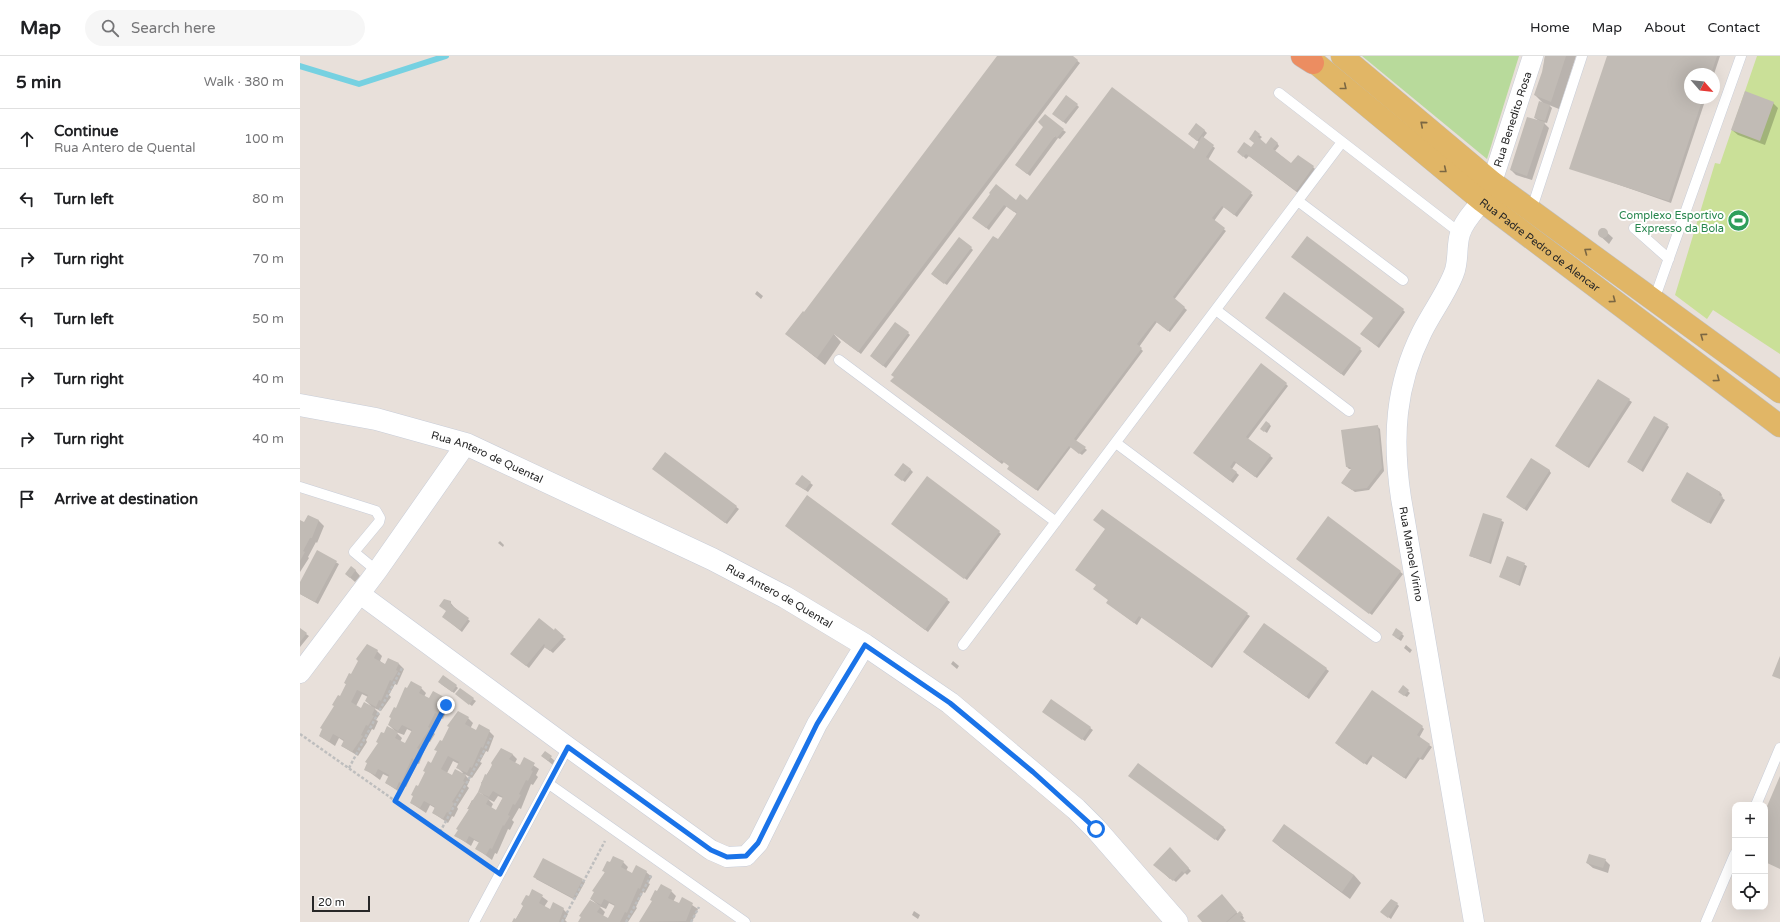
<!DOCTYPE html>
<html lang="en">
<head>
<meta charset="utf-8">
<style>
	:root { --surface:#fff; --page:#f6f6f6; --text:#202124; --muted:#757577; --line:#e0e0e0 }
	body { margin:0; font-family:"Varela Round",sans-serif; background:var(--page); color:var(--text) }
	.controls { position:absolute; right:12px; bottom:12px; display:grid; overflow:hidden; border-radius:8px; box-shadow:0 4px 16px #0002 }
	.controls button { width:36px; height:36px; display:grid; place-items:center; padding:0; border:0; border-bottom:1px solid var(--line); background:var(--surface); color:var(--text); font:20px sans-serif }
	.compass { position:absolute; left:1384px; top:12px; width:36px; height:36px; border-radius:50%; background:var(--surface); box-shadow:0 4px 16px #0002; rotate:118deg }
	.scale { position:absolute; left:12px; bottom:10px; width:58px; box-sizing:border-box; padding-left:4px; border:2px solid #272727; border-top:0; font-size:11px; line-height:14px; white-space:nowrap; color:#272727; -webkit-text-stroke:3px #fff; paint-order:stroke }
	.stop { position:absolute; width:12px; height:12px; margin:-9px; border:3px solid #1a73e8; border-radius:50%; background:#fff }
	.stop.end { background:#1a73e8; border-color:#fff; box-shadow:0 1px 4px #0008 }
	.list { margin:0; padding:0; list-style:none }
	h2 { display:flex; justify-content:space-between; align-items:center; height:52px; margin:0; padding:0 16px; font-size:17px }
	h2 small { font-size:13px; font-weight:400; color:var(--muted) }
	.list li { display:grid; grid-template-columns:26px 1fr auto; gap:12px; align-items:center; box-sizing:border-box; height:60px; padding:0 16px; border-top:1px solid var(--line) }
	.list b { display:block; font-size:15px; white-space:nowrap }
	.list p { margin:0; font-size:13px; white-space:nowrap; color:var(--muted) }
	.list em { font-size:13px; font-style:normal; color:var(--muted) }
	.icon { flex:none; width:22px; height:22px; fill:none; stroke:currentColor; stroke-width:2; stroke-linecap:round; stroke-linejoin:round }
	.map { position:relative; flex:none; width:1480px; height:866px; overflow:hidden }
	header { display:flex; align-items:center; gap:24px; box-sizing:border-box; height:56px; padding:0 20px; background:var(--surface); border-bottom:1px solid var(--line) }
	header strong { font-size:19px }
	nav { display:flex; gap:22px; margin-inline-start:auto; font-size:14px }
	.search { width:280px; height:36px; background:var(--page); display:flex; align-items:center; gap:10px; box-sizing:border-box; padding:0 14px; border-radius:22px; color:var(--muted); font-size:15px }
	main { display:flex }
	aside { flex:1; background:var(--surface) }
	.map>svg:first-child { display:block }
</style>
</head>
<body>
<header>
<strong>Map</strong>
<div class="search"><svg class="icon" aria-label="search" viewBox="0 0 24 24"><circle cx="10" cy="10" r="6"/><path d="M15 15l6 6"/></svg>Search here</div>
<nav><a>Home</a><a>Map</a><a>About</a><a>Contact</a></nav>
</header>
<main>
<aside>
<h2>5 min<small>Walk · 380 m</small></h2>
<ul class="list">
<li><svg class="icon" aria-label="ahead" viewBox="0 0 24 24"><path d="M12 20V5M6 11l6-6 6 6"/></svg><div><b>Continue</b><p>Rua Antero de Quental</p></div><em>100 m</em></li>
<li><svg class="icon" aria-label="left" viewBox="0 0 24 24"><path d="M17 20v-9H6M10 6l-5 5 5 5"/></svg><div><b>Turn left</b></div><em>80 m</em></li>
<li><svg class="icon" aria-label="right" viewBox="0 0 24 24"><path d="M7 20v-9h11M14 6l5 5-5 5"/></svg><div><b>Turn right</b></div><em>70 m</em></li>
<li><svg class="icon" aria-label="left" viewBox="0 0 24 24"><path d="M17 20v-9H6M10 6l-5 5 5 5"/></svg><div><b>Turn left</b></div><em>50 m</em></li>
<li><svg class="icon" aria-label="right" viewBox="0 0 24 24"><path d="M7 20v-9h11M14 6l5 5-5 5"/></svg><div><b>Turn right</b></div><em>40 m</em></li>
<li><svg class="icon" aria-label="right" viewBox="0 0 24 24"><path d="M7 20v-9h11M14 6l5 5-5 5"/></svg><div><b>Turn right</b></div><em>40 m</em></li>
<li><svg class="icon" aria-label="arrive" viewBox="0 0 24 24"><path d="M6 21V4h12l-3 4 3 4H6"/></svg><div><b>Arrive at destination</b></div></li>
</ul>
</aside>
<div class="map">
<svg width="1480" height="866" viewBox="0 0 1480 866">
	<rect width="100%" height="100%" fill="#e8e0da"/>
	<path fill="#b8da9b" d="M1062 0H1219L1187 103Z"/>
	<path fill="#cae098" d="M1457 0H1480V298L1413 254 1407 263 1375 239 1415 107 1420 108Z"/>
	<path fill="#0003" fill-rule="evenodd" d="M698 0H771L780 7 561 298 533 277 541 286 525 309 486 278 509 261Z
		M1245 0H1276L1259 53 1249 49 1252 52 1247 67 1243 66 1249 72 1232 124 1216 119 1211 114 1239 65 1235 62 1244 48 1235 39 1243 16Z
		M1308 0H1420L1414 18H1390V42H1406L1371 147 1271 112Z
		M1473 47 1478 52 1465 89 1438 79 1432 74Z
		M777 49 779 51 766 68 756 60Z
		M763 74 766 76 760 83 758 82 730 120 716 109Z
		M904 74 907 77 903 82 915 92 908 104 953 139 937 161 924 151 914 165 926 175 874 244 887 254 870 276 857 266 839 291 843 295 776 385 787 394 782 399 771 391 738 435 711 415 710 410 704 406 702 408 594 327 717 158 707 150 689 174 674 162 696 130 716 145H727L895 94 899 86 891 80Z
		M955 76 962 81 959 84 966 89 977 87 979 90 975 95 991 108 1013 111 1015 113 998 137 949 100 946 103 941 98 951 93 955 87Z
		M1302 172 1313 182 1309 188 1298 178Z
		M671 192 673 194 647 229 634 220Z
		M457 235 463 240 461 243 455 238Z
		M1103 254 1105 256 1079 292 1061 278Z
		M969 264 1060 293 1062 295 1044 320Z
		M608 277 610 279 586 312 573 302Z
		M1298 324 1332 346 1289 412 1256 390Z
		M986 328 988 330 948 383 973 402 957 422 936 407 932 413 939 419 933 427 897 399Z
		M969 368 971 370 967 377 964 375Z
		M1367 369 1369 371 1343 416 1328 406Z
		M1077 370 1080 373 1084 415 1069 434 1055 436 1042 427 1053 413H1049L1047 411Z
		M365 398 439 453 427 468 356 415Z
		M610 413 613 416 605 426 598 421Z
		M1249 414 1251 417 1227 455 1210 443Z
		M1387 418 1420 436 1422 439 1421 441 1425 444 1411 468 1376 448Z
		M502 421 513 429 508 436 499 430Z
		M508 441 650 546 628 576 486 470Z
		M1184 458 1204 466 1191 508 1170 500Z
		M8 460 19 465 24 470 17 487 16 486 8 501 9 502 0 516V465L4 468Z
		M1028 462 1103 518 1072 559 1000 505Z
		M595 470 699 476 701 478 667 524Z
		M806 473 950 560 912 612 842 561 837 569 810 549 809 545 797 529Z
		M200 485 204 489 203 491 198 487Z
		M17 496 39 508 18 548 0 538V528Z
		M1208 501 1227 510 1220 530 1200 520Z
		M55 514 60 520 55 526 46 518Z
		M150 546 154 551 170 565 162 576 146 563Z
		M964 568 1029 615 1009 643 946 598Z
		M0 574 9 580 0 591Z
		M254 576 266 583 253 597 245 591 229 612 214 600Z
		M1102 578 1104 580 1101 585 1095 581Z
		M1106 589 1112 594 1110 597 1104 592Z
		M77 595 82 600 80 605 85 609 99 608 104 613 97 629 95 628 89 639 91 641 81 655 74 652 80 658 76 664 78 665 74 674 72 673 66 684 67 686 58 700 42 690 45 686 39 682 35 690 20 680 47 629 45 627ZM62 638 68 641 66 645 71 650 61 653 56 650Z
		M653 605 659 610 657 613 651 608Z
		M141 628 156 630 158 632 154 637Z
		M1103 631 1110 637 1107 641 1102 638Z
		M121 632 126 637 124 641 130 644 143 642 149 647 145 652 147 654 143 663 141 662 133 676 135 678 130 686 128 685 119 708 117 707 106 731 104 730 101 737 86 727 89 721 83 718 80 724 65 713 84 678 95 675 89 669 108 633ZM107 673 113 676 106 689 100 686 102 682 96 676 104 679Z
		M159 640 173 643 176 645 172 650Z
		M752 645 793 674 785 685 746 658Z
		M168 662 173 667 170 673 176 676 189 675 194 680 188 696 186 695 180 706 182 707 172 722 164 718 170 724 167 730 169 732 157 751 158 753 154 761 152 760 148 767 133 757 135 752 130 749 126 757 111 747 142 687ZM153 705 159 708 157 711 163 717 152 720 147 717Z
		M1122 671 1124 673 1119 682 1132 691 1123 704 1120 703 1106 723 1073 700 1067 709 1038 689Z
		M245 696 256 706 254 710 242 700Z
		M212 698 217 703 215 707 221 710 224 703 239 713 236 719 238 721 233 729 231 728 221 753 219 752 212 764 214 766 210 774 208 773 197 798 195 797 192 804 177 793 180 787 174 784 171 790 156 780 169 754 168 752 172 744 174 745 185 741 179 735 183 729 181 727 193 709ZM198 740 203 742 196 755 191 752 193 748 188 743 194 746Z
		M838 708 924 772 926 774 918 785 832 722Z
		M973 785 1054 819 1061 827 1050 843 981 792Z
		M870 792 891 815 887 819 885 817 876 826 871 822 870 823 855 809Z
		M243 803 285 826 275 844 236 823Z
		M1305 804 1310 809 1308 817 1293 812 1287 807Z
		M323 806 328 811 326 815 332 818 346 816 352 821 348 827 350 828 345 837 343 836 336 851 337 852 328 866H279L298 849 291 843 305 817 304 815ZM309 847 315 850 308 863 303 860 305 856 299 850 306 853Z
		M233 834 248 845 244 851 250 854 263 853 268 858 265 864 267 866H214Z
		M371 835 376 840 373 846 379 849 383 843 398 853 392 866H340L353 845Z
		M922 840 938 858 942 859 944 862 942 864 944 866H903Z
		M1097 848 1099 850 1091 863 1081 856Z
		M614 855 620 859 618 863 612 859Z"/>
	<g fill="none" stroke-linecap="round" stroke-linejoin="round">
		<path stroke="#76d1e1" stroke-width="6" d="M0 10 59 28 146 0"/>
	</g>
	<path fill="#c1bbb5" d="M697 0H773L778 4 558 296 534 278 517 302 485 278 503 255 504 256Z
		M1245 0H1266L1251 46 1234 39 1242 16Z
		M1307 0H1417L1411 18H1390V42H1403L1369 145 1269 113Z
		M812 31 894 93 902 80 914 89 906 101 952 136 934 159 922 150 912 162 925 172 873 241 885 251 868 275 855 265 837 288 842 292 774 383 786 391 779 398 769 390 736 434 707 413 709 410 701 404 700 406 590 325 594 321 591 319 693 180 698 183 717 157 715 155 714 156 704 149 686 172 672 162 690 138 689 137 696 128 716 144 720 138 727 144Z
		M1445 35 1474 46 1460 85 1431 74Z
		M766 39 778 48 763 66 752 58Z
		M1239 45 1250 49 1245 65 1234 62Z
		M745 58 764 73 757 82 755 80 727 118 715 109 743 71 738 66Z
		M1227 61 1245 66 1227 120 1210 114Z
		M896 67 905 74 897 85 888 78Z
		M955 74 960 78 958 81 966 88 971 81 978 87 973 93 991 107 998 99 1014 110 996 135 946 98 943 101 937 96 944 86 951 91 954 87 949 83Z
		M1298 177a5 5 0 1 1 10 0a5 5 0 1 1-10 0Z
		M1007 180 1104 253 1077 290 1060 278 1073 262 991 201Z
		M659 181 672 191 644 228 631 218Z
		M984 236 1061 292 1041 318 965 262Z
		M595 266 609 276 583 310 570 300Z
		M961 307 987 327 946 381 971 399 955 421 934 405 930 411 937 416 930 425 893 397Z
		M1298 323 1330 343 1287 411 1255 390Z
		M1354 360 1368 368 1341 414 1327 406Z
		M966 365 970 368 964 376 960 373Z
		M1078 369 1082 412 1067 432 1052 434 1041 427 1051 413 1050 411H1046L1041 374Z
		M365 396 437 450 425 467 352 413Z
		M1231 402 1250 414 1224 453 1206 441Z
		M603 407 611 413 602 425 594 419Z
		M1387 416 1420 436 1419 439 1423 441 1408 467 1372 446 1371 444Z
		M502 419 511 426 505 434 495 428Z
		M627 420 700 475 664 523 591 468Z
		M507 439 648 543 625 574 485 470Z
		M802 453 948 557 910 610 839 560 834 567 806 547 808 544 793 533 796 529 775 514 805 473 793 464Z
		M1183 457 1202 463 1189 506 1169 500Z
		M8 459 19 464 12 482H10L3 495 5 496 0 505V464L4 466Z
		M1028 460 1101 515 1069 558 996 503Z
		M17 494 37 505 15 546 0 538V526Z
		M1207 500 1225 507 1218 529 1199 521Z
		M51 510 56 514 50 522 45 518Z
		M144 543 151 545V549L169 562 160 574 142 561 146 555 139 550Z
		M239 562 254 574 255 572 264 580 250 595 244 591 245 589 244 588 226 610 210 598Z
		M964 567 1027 612 1006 641 943 596Z
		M0 572 7 577 0 586Z
		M1096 572 1103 577 1098 583 1092 579Z
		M67 588 78 594 74 602 85 608 88 602 99 607 96 614 98 615 92 625 90 624 81 645 79 644 76 651 65 645 68 639 57 634 51 646 61 652 64 646 75 652 72 659 74 660 68 670 66 669 61 679 63 680 52 696 41 690 44 684 33 678 29 686 19 680 22 673 20 672 34 650 32 649 38 639 40 640 46 628 44 627 49 617 51 618 58 605 56 603Z
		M1480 600V623L1472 620Z
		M143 619 157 629 152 636 138 626Z
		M111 625 122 631 119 637 129 642 133 635 144 641 141 647 143 649 138 658 135 657 128 671 130 672 117 692 119 693 114 704 112 702 101 727 99 726 96 733 85 727 89 719 78 713 75 719 64 714 67 707 65 706 78 687 76 686 81 676 84 677 87 670 98 676 95 682 105 687 112 674 102 669 98 675 88 669 91 662 89 661 94 651 96 652 105 631 107 632Z
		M1103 629 1109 634 1104 640 1098 636Z
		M160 632 174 642 169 649 155 638Z
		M1072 634 1123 670 1117 679 1130 688 1120 703 1118 701 1104 722 1071 699 1064 708 1035 687Z
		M751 643 791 671 782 684 742 656Z
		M158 655 169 661 165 668 176 674 179 668 190 674 183 692 181 691 172 712 170 711 167 717 156 712 159 706 148 700 141 713 152 719 155 713 166 719 163 725 165 726 152 746 154 747 149 757 147 756 143 763 132 757 135 751 124 745 120 752 110 747 113 740 111 739 116 729 118 730 125 716 123 715 128 705 131 707 137 695 134 694 140 684 142 685 149 671 147 670Z
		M201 692 213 698 209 703 220 709 224 701 235 707 231 714 233 715 228 725 226 724 219 738 221 739 215 749 213 748 208 759 210 760 204 770 203 769 192 793 190 792 186 799 175 793 179 786 169 780 166 786 154 780 158 774 156 773 169 753H167L178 736 189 742 186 748 196 754 203 741 193 735 189 741 178 736 185 718 187 719 192 709 191 707Z
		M245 695 252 700 248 705 241 700Z
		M838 707 924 771 915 784 828 720Z
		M1480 720V813L1465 806V755Z
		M984 768 1054 819 1042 836 972 785Z
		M870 791 889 812 884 817 882 815 873 825 853 809Z
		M1289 798 1306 803 1303 812 1286 807Z
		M313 800 324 805 321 811 332 817 336 809 347 815 340 833 338 832 327 857 325 856 320 866H278L281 861 279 860 290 844 301 850 297 856 308 862 315 849 304 843 301 849 290 843 294 836 292 835 305 816 302 815 307 805 310 806Z
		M243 802 283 823 273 842 233 821Z
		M361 828 372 834 368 842 379 847 382 841 393 847 386 865 339 866 352 845 350 844 355 834 357 835Z
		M232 833 243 839 239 847 250 853 253 846 264 852 259 866H212L214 862 216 863 223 850 221 848 226 839 229 840Z
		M922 838 937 856 926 866H902L897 860Z
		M1091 843 1098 847 1088 862 1080 856Z
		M940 855 943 859 940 861 946 866H927Z"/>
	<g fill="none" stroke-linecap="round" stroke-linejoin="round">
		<defs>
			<path id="lane" d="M979 37 1160 177
				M998 145 1103 224
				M1231 155 1282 0
				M1334 172 1369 203
				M1354 244 1441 0
				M916 254 1049 355
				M539 304 756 466
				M816 387 1076 581
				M0 431 76 455 80 462 79 466 54 496 77 515
				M663 589 1042 86
				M249 728 445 866
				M1456 749 1480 692
				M174 866 268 691
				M1406 866 1435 798"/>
			<g id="street">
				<path id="s1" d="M1192 126 1233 0"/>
				<path d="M60 538 268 691 411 794 427 801 446 800 458 787 517 668 565 589"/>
				<path d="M0 617 77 515 166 388"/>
				<path d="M1174 866 1101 442C1092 382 1095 330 1122 276 1132 256 1147 236 1154 217 1159 205 1156 190 1160 178 1163 166 1175 154 1182 145"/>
			</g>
			<g id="secondary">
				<path id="s2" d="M0 349 76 363 166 388 412 503 485 541 565 589 650 647 776 753 796 773 877 866"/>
			</g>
			<g id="primary">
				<path id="s3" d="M1007 0 1182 145 1480 370"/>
				<path d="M1042 0 1192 126 1480 336"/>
			</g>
			<path id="highway" d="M1002 0 1013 7"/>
		</defs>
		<use href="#lane" stroke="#c8cdd8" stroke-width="11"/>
		<use href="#street" stroke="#c8cdd8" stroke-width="21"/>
		<use href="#secondary" stroke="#c8cdd8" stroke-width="23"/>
		<use href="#primary" stroke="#bebebe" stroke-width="23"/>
		<use href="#highway" stroke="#bebebe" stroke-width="23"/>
		<path stroke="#bebebe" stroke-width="2.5" stroke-dasharray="3 2" stroke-linecap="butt" d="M0 678 188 810
			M49 712 102 612
			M95 745 146 649
			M140 776 191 682
			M262 866 305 785
			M326 866 352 818
			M391 866 399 851"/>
		<use href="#lane" stroke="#fff" stroke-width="10"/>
		<use href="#street" stroke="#fff" stroke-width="20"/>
		<use href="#secondary" stroke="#fff" stroke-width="22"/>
		<use href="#primary" stroke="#e1b666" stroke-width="22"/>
		<use href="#highway" stroke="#ec8d61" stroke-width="22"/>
	</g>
	<defs><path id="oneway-chevron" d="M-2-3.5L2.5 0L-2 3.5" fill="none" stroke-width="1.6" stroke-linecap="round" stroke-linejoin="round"/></defs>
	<g stroke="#7b6743">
		<use href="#oneway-chevron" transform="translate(1044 31) rotate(39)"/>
		<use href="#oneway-chevron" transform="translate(1123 68) rotate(-140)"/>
		<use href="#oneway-chevron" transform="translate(1144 114) rotate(39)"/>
		<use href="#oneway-chevron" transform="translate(1287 195) rotate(-144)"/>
		<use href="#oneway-chevron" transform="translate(1313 244) rotate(37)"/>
		<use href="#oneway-chevron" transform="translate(1403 280) rotate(-144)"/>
		<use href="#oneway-chevron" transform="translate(1417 323) rotate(37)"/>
	</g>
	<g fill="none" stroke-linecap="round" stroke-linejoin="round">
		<path stroke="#1a73e8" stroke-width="5" d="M146 649 95 745 200 818 268 691 411 794 427 801 446 800 458 787 517 668 565 589 650 647 733 716 796 773"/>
	</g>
	<defs>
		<symbol id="stadium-disc" viewBox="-11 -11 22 22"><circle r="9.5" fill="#2e9e5b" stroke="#fff"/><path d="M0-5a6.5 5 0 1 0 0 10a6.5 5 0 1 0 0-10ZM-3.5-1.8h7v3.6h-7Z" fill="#fff"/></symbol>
	</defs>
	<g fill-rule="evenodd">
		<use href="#stadium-disc" x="1426" y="152" width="25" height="25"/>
	</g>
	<g text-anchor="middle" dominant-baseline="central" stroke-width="4" stroke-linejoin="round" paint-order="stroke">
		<g font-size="11" fill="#272727" stroke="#fff">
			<text stroke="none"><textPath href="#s1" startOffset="66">Rua Benedito Rosa</textPath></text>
			<text stroke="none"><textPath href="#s3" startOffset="300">Rua Padre Pedro de Alencar</textPath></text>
			<text stroke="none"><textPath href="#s2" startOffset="195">Rua Antero de Quental</textPath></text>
			<text transform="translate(1111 498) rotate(80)">Rua Manoel Virino</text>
			<text stroke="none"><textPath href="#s2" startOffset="519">Rua Antero de Quental</textPath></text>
		</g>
		<g font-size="11" fill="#27864d" stroke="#fff" text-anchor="end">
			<text x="1424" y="159">Complexo Esportivo<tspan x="1424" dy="13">Expresso da Bola</tspan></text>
		</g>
	</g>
</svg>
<div class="controls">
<button>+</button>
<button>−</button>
<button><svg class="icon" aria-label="locate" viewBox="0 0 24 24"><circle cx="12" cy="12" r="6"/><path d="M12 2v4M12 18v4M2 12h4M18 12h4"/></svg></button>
</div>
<svg class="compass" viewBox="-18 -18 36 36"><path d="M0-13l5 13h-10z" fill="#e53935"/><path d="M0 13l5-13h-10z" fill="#757577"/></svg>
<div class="scale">20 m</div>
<div class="stop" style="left:796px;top:773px"></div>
<div class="stop end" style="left:146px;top:649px"></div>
</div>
</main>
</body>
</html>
